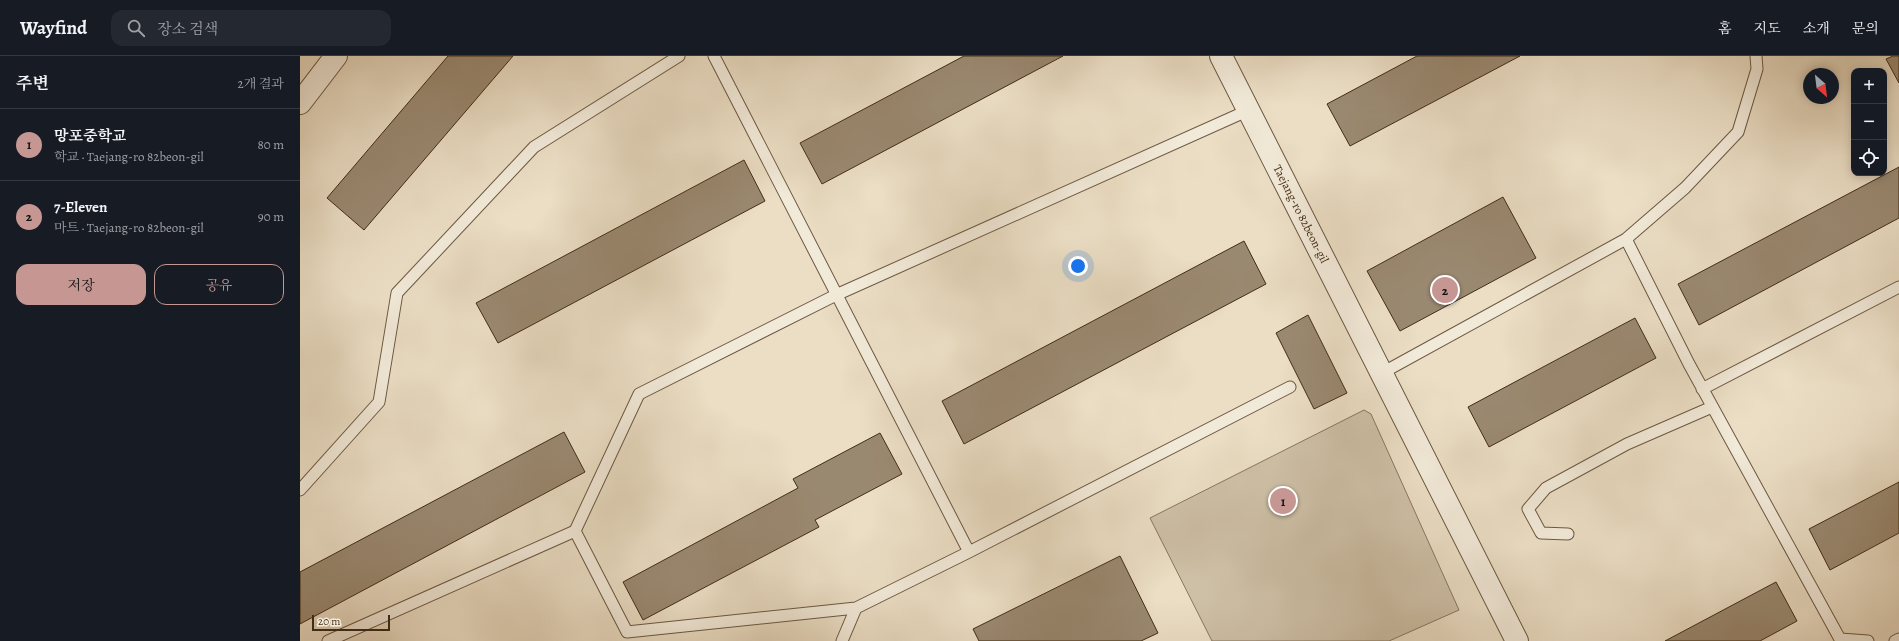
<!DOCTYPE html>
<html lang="ko">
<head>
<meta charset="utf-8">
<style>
	:root { --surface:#171b24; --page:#242831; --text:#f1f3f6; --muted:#9ea1a6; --line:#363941; --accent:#c59692 }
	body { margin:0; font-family:Alegreya,"Noto Serif KR",serif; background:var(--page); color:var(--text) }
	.controls { position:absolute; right:12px; top:12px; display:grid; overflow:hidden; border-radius:8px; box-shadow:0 2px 10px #0003 }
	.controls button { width:36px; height:36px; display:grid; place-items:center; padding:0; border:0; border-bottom:1px solid var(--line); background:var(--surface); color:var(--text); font:20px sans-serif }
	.compass { position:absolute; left:1503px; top:12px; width:36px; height:36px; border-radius:50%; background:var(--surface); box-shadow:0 2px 10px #0003; rotate:152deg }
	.scale { position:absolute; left:12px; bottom:10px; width:78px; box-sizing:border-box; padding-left:4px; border:2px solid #422c16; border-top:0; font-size:11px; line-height:14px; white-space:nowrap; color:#422c16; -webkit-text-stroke:3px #f2ead9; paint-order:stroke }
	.you { position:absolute; left:778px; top:210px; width:14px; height:14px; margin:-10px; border:3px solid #fff; border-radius:50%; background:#1a73e8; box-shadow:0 0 0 6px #1a73e833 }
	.badge { display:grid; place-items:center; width:26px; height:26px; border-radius:50%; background:var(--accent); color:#111; font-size:13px; font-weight:700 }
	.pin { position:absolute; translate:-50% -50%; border:2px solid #fff; box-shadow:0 1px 4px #0006 }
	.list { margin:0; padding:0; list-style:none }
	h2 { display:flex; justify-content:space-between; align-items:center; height:52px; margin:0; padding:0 16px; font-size:17px }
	h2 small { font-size:13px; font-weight:400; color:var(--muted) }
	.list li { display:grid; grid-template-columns:26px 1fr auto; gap:12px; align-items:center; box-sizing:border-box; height:72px; padding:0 16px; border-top:1px solid var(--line) }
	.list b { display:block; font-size:15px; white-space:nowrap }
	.list p { margin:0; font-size:13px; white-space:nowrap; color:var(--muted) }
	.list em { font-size:13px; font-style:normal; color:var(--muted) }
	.actions { display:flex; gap:8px; padding:12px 16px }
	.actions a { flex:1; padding:9px 0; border:1px solid var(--accent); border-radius:12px; text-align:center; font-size:14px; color:var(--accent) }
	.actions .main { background:var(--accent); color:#111 }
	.icon { flex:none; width:22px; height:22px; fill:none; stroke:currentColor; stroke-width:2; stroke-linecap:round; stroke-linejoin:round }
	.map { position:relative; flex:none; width:1599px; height:585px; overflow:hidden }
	header { display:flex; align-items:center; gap:24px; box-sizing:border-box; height:56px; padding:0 20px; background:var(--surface); border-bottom:1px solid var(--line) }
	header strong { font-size:19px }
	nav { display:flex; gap:22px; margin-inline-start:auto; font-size:14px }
	.search { width:280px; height:36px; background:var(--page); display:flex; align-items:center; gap:10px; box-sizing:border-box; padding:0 14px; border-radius:12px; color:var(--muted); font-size:15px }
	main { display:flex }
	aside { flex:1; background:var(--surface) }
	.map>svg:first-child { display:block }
</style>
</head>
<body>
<header>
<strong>Wayfind</strong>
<div class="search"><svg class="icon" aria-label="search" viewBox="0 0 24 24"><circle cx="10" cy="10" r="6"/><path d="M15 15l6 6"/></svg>장소 검색</div>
<nav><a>홈</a><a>지도</a><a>소개</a><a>문의</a></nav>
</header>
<main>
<aside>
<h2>주변<small>2개 결과</small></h2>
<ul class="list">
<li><span class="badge">1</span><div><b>망포중학교</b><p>학교 · Taejang-ro 82beon-gil</p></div><em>80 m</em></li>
<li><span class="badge">2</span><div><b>7-Eleven</b><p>마트 · Taejang-ro 82beon-gil</p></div><em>90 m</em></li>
</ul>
<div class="actions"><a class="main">저장</a><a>공유</a></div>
</aside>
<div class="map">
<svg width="1599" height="585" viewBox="0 0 1599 585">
	<rect width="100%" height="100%" fill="#ebdec5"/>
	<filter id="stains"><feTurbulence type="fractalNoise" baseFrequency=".005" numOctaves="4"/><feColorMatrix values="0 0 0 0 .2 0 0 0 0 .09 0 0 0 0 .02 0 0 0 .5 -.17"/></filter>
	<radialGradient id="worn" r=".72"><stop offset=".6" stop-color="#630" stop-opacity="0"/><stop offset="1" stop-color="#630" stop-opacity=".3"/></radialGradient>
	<path fill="#cec0a7" stroke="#88765e" d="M1064 354 1071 358 1159 554 1089 585H912L850 462Z"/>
	<path fill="#9a8971" stroke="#422c16" d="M148 0H213L64 174 27 142Z
		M664 0H763L522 128 500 87Z
		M1117 0H1220L1050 90 1027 48Z
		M1593 0H1599V27L1586 3Z
		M444 104 465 145 198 287 176 247Z
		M1599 111V162L1399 269 1378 228Z
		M1203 141 1236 202 1100 275 1067 215Z
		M944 185 966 228 664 388 642 345Z
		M1008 259 1047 337 1014 353 976 277Z
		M1335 262 1356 302 1189 391 1168 351Z
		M264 376 285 416 0 568V516Z
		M580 377 602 418 515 464 519 471 343 564 323 526 498 432 493 423Z
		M1599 426V477L1530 514 1509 473Z
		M820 500 858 577 841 585H679L673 573Z
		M1476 526 1497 565 1460 585H1365Z"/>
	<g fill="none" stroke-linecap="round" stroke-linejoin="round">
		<defs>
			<path id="lane" d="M414 0 669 496
				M1326 183 1389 308 1541 585
				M1082 317 1326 183 1385 132 1438 76 1457 13 1456 0
				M1402 333 1599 231
				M0 434 79 346 97 237 234 91 379 0
				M275 475 327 576 556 552
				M1268 478 1241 477 1228 453 1246 432 1327 388 1412 351
				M1540 583 1568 585
				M28 585 275 475 339 338 536 239 949 54
				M542 585 556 552 669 496 990 331
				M1595 585 1599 583"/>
			<g id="street">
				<path id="s1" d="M921 0 1217 585"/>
				<path d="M0 47 36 0"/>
			</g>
		</defs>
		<use href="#lane" stroke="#6c5842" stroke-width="13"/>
		<use href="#street" stroke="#6c5842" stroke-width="24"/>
		<use href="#lane" stroke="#f2ead9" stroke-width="11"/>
		<use href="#street" stroke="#f2ead9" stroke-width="22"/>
	</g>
	<g text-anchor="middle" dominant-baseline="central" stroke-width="3.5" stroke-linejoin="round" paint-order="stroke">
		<g font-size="12" fill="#422c16" stroke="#f2ead9">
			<text stroke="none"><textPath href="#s1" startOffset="177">Taejang-ro 82beon-gil</textPath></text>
		</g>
	</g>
	<rect width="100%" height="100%" filter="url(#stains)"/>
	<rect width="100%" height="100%" fill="url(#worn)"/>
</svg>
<div class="controls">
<button>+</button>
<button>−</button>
<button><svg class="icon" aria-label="locate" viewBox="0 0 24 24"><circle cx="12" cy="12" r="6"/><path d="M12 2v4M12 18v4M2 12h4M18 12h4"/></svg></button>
</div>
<svg class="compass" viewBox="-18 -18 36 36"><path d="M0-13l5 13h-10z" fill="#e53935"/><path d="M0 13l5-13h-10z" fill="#9ea1a6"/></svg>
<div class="scale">20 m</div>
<div class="you"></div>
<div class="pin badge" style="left:983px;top:445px">1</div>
<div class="pin badge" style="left:1145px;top:234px">2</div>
</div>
</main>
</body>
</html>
